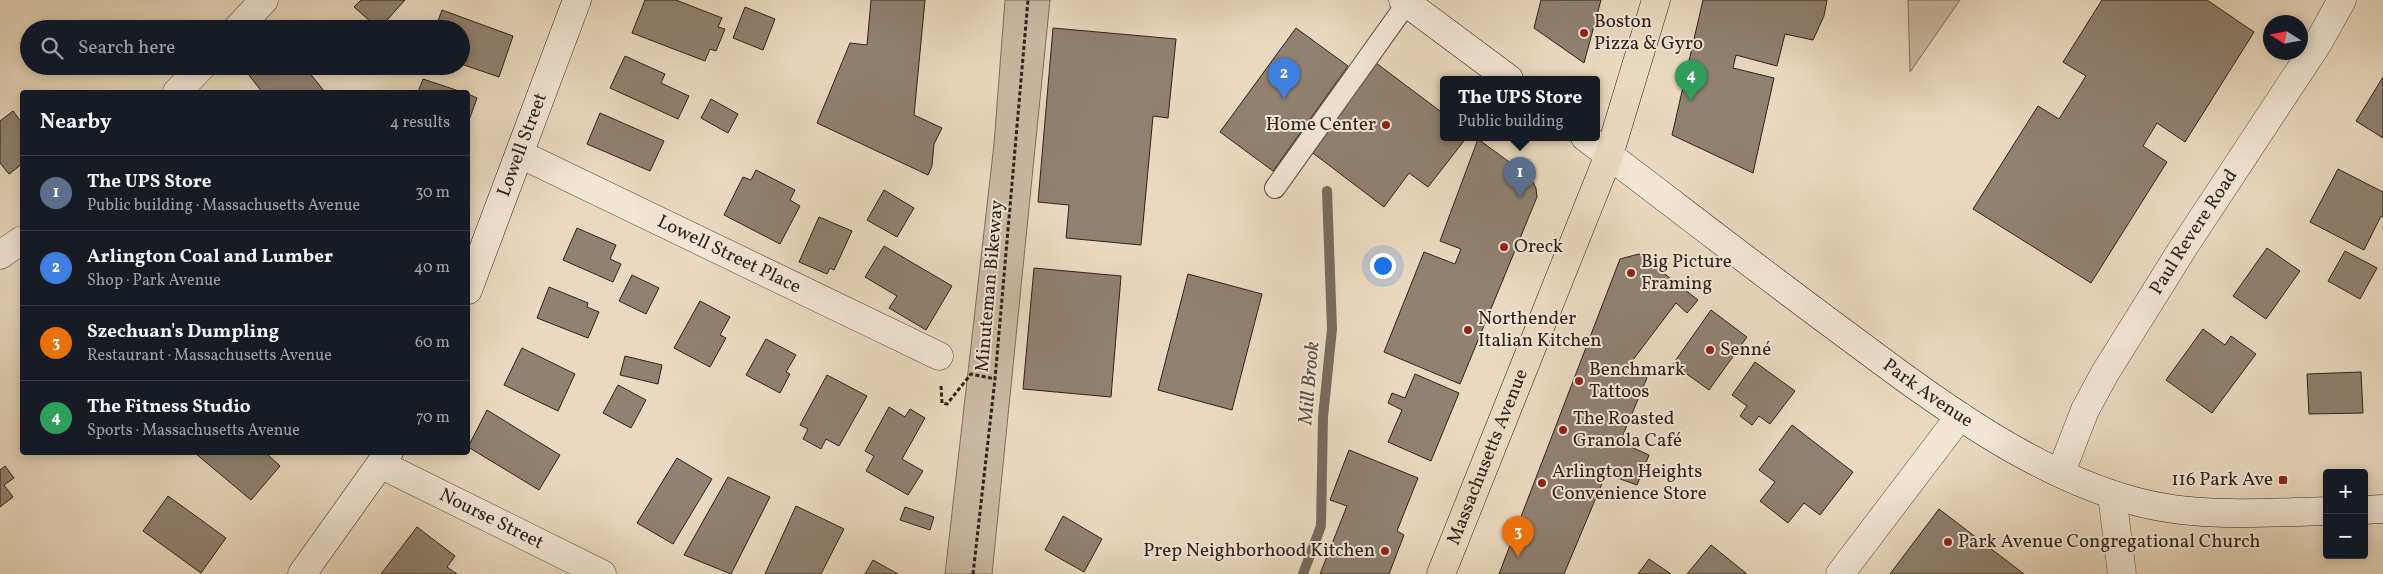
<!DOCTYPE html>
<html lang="en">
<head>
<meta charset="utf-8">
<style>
	:root { --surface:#171b24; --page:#242831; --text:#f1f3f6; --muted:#9ea1a6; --line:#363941; --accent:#0b8043 }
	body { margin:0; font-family:Vollkorn,serif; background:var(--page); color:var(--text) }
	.controls { position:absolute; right:15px; bottom:15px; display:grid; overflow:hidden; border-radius:5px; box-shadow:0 2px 12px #0003 }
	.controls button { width:45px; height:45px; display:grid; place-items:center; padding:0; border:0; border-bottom:1px solid var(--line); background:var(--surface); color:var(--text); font:25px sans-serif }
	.compass { position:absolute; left:2263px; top:15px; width:45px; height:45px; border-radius:50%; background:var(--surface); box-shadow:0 2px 12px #0003; rotate:281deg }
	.you { position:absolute; left:1382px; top:265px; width:18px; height:18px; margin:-12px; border:4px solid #fff; border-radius:50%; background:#1a73e8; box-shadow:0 0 0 8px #1a73e833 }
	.badge { display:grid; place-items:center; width:32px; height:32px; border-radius:50%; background:var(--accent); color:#fff; font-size:16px; font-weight:700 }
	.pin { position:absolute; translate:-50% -41px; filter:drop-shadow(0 1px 2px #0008) }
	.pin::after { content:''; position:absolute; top:26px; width:18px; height:15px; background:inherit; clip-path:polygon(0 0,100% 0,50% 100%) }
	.popup { position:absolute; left:1440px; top:76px; width:160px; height:65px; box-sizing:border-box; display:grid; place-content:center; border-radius:5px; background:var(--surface); filter:drop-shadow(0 1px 4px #0005); font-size:16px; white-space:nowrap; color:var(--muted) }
	.popup b { font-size:19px; color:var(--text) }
	.popup::after { content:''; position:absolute; left:50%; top:100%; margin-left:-10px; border:10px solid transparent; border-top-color:var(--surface) }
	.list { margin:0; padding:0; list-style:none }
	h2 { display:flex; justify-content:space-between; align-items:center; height:65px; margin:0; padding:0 20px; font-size:21px }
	h2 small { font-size:16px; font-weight:400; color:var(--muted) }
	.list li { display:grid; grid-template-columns:32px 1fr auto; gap:15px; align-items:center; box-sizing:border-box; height:75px; padding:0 20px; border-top:1px solid var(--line) }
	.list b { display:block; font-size:19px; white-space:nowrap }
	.list p { margin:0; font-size:16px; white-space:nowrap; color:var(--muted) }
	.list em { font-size:16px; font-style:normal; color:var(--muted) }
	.icon { flex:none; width:28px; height:28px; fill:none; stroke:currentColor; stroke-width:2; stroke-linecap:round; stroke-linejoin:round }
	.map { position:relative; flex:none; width:2383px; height:574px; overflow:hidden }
	.search { position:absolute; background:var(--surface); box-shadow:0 2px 12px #0003; left:20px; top:20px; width:450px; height:55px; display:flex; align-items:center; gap:12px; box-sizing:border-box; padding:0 18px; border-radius:28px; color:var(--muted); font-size:19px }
	.panel { position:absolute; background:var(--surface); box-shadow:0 2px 12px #0003; left:20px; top:90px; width:450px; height:365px; border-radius:5px }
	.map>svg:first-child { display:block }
</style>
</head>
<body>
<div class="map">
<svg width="2383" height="574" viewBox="0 0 2383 574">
	<rect width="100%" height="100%" fill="#ebd9bf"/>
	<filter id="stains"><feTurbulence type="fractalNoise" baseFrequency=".004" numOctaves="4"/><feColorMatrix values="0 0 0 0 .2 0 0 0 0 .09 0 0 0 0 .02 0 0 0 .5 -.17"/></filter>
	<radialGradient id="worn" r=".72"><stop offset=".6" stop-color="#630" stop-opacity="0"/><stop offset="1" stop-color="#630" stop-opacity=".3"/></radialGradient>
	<path fill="#cbbaa3" stroke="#7c6e5f" d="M1005 0H1050L992 574H945L994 144Z
		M1908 0H1960L1910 72Z"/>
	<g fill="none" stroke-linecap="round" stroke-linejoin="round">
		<path stroke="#796b5c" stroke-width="10" d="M1303 574 1321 526 1323 417 1332 329 1327 191"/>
	</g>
	<path fill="#908170" stroke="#2e221b" d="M361 0H405L379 29 354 7Z
		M645 0H676L722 18 718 27 725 29 716 51 710 49 705 61 632 33Z
		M871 0H925L914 115 942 128 934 144 932 166 928 175 817 123 850 43 867 45Z
		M1541 0H1601L1584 63 1534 28Z
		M1703 0H1827L1824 16 1813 40 1785 34 1777 66 1736 55 1733 68 1774 78 1753 173 1672 135Z
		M2102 0H2207L2254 32 2185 142 2157 123 2143 146 2167 162 2091 283 1973 209 2038 106 2059 119 2086 76 2063 62Z
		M745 7 775 19 763 50 733 38Z
		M442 10 513 36 499 77 461 64V29H435Z
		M1053 28 1176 39 1168 118 1153 116 1141 245 1066 238 1069 205 1038 202Z
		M1296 28 1348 66 1273 171 1220 132Z
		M625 56 665 74 661 83 689 96 678 119 610 88Z
		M1376 63 1444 114V137H1467L1428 187 1409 173 1384 207 1309 150Z
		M250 66H304L325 92H262L245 70Z
		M2383 77V138L2356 121Z
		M423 79 462 92H418Z
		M468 94 477 98 468 123Z
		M711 99 738 114 728 133 701 118Z
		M13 111 22 123V164L9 174 0 163V121Z
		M600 113 664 141 650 171 587 144Z
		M1478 139 1531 178 1536 188 1537 197 1460 384 1384 352 1424 252 1455 264 1461 249 1440 241Z
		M2338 169 2383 192V217L2381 216 2364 250 2310 222Z
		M756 170 795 190 790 200 800 206 780 244 724 215 743 177 751 180Z
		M884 190 914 208 897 237 867 220Z
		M819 217 852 231 834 270 830 268 827 274 799 262Z
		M577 228 616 245 610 259 621 264 613 282 563 260Z
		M884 246 952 286 926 330 889 308 897 296 865 277Z
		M2267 248 2300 271 2266 319 2233 296Z
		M2345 251 2377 268 2360 299 2328 281Z
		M1639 254 1698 300 1687 313 1676 303 1629 365 1647 378 1620 442 1649 455 1637 485 1606 474 1564 574H1499L1620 259Z
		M1034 268 1121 276 1111 397 1023 389Z
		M1188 274 1262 294 1232 410 1158 390Z
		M632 275 659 288 646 314 619 301Z
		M549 287 588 303 587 307 599 312 588 338 537 318Z
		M700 301 730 317 720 335 726 338 710 367 674 348Z
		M1711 310 1747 337 1709 390 1673 364Z
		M2203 329 2225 345 2231 336 2256 354 2212 413 2166 380Z
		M766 339 796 355 786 372 790 374 780 393 746 375Z
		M522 348 575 374 558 411 504 385Z
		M625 356 662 365 658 384 620 375Z
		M1755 362 1795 391 1770 424 1759 416 1752 425 1740 416 1747 406 1732 395Z
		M2361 372 2363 413 2309 414 2307 374Z
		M1415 374 1459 393 1431 461 1388 442 1402 410 1388 403 1392 393 1405 398Z
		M827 375 867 396 839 446 826 439 821 449 803 439 808 429 800 425Z
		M618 385 646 400 631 428 603 413Z
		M889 407 905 417 910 409 925 418 902 459 923 471 908 495 866 471 874 456 865 451Z
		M487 410 560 455 539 490 468 447Z
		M1792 425 1853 472 1820 515 1804 503 1788 523 1760 501 1775 482 1759 470Z
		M1349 450 1418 478 1397 531 1404 535 1389 574H1320L1347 506 1330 500Z
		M265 452 280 466 251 500 195 453Z
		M677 458 712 479 673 544 637 523Z
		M5 466 14 478 4 485 13 497 0 507V470Z
		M728 477 770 497 731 574 684 555Z
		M168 496 226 538 201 573 143 531Z
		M796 506 844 529 821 574H765Z
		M905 507 934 517 930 530 900 520Z
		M1939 509 2024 574H1890Z
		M1063 516 1102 539 1084 572 1045 550Z
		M417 527 455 556 447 567 457 574H381Z
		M1711 545 1747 574H1687Z
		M1649 559 1671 574H1638Z
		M873 560 898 574H865Z"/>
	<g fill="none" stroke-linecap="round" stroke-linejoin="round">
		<defs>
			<path id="service" d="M1275 188 1407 3"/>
			<g id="minor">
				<path d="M237 29 264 0"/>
				<path d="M177 92 202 66"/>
				<path id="s1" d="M520 154 939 356"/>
				<path d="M0 255 22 240"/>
				<path id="s2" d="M382 465 602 574"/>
				<path id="s3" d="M2061 472 2085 410 2105 373 2183 248 2318 43 2342 0"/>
				<path d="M2112 495 2122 574"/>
				<path d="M1840 574 1960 416"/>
			</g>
			<g id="secondary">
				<path d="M1403 0 1509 79"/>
				<path id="s4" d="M1585 137C1674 204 1762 273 1852 339 1935 401 2033 474 2134 501 2195 518 2264 513 2327 511"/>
				<path id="s5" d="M468 290 577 0"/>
				<path d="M2364 510 2383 509"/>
				<path d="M302 574 389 452"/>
			</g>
			<g id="primary">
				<path id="s6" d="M1441 574 1609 155 1656 0"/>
			</g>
		</defs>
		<use href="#service" stroke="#5d5044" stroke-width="22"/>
		<use href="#minor" stroke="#5d5044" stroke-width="29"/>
		<use href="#secondary" stroke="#2e221b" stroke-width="29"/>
		<use href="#primary" stroke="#2e221b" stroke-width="29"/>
		<path stroke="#2e221b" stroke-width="3" stroke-dasharray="4 2.5" stroke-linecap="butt" d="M941 386 942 403 947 404 971 374 995 379
			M973 574 995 379 1028 0"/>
		<use href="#service" stroke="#f2e6d5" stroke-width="20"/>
		<use href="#minor" stroke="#f2e6d5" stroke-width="28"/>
		<use href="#secondary" stroke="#f2e6d5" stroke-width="28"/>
		<use href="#primary" stroke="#ebd9bf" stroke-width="28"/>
	</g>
	<g fill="#8f2418" stroke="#f2e6d5" stroke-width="2">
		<circle cx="1584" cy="33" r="5"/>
		<circle cx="1386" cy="125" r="5"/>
		<circle cx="1504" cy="247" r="5"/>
		<circle cx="1631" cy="273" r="5"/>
		<circle cx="1468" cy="330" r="5"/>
		<circle cx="1710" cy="350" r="5"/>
		<circle cx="1579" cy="381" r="5"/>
		<circle cx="1563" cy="430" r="5"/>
		<rect x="2278" y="475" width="10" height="10" rx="2.5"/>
		<circle cx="1542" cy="483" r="5"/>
		<circle cx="1948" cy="542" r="5"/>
		<circle cx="1385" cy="551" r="5"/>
	</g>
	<g text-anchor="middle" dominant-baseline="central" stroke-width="4" stroke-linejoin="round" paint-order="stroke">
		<g font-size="19" fill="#2e221b" stroke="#f2e6d5" text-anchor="start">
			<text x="1594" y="22">Boston<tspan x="1594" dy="22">Pizza &amp; Gyro</tspan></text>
			<text x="1376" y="125" text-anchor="end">Home Center</text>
			<text x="1514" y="247">Oreck</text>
			<text x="1641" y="262">Big Picture<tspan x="1641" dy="22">Framing</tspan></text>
			<text x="1478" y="319">Northender<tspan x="1478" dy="22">Italian Kitchen</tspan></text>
			<text x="1720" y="350">Senné</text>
			<text x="1589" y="370">Benchmark<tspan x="1589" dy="22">Tattoos</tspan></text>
			<text x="1573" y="419">The Roasted<tspan x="1573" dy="22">Granola Café</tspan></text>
			<text x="1552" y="472">Arlington Heights<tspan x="1552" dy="22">Convenience Store</tspan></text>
			<text x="2273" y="480" text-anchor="end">116 Park Ave</text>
			<text x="1958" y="542">Park Avenue Congregational Church</text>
			<text x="1375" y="551" text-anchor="end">Prep Neighborhood Kitchen</text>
		</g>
		<g font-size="19" fill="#2e221b" stroke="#f2e6d5">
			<text stroke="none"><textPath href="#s5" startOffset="155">Lowell Street</textPath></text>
			<text stroke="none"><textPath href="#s3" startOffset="275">Paul Revere Road</textPath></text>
			<text stroke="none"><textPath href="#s1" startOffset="232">Lowell Street Place</textPath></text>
			<text transform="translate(990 286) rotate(-85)">Minuteman Bikeway</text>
			<text stroke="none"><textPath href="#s4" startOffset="428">Park Avenue</textPath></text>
			<text stroke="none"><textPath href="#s6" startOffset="126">Massachusetts Avenue</textPath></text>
			<text stroke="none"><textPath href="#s2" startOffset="122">Nourse Street</textPath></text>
		</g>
		<g font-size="20" font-style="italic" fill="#5a4c41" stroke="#f2e6d5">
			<text transform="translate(1310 383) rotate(-85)">Mill Brook</text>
		</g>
	</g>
	<rect width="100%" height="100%" filter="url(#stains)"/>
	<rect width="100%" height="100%" fill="url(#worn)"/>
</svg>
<div class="controls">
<button>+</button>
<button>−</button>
</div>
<svg class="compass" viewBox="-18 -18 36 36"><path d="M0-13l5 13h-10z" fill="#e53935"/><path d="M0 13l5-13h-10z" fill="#9ea1a6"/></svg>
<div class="you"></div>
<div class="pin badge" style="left:1520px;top:198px;background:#5c6f8a">1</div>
<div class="popup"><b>The UPS Store</b>Public building</div>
<div class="pin badge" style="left:1284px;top:99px;background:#3f7fe0">2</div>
<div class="pin badge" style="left:1518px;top:557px;background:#e8710a">3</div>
<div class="pin badge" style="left:1691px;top:101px;background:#2e9e5b">4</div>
<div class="search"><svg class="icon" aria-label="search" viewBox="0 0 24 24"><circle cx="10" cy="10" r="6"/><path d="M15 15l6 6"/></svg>Search here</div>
<section class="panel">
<h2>Nearby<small>4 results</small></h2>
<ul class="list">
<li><span class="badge" style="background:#5c6f8a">1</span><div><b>The UPS Store</b><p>Public building · Massachusetts Avenue</p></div><em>30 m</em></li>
<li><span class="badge" style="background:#3f7fe0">2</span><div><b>Arlington Coal and Lumber</b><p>Shop · Park Avenue</p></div><em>40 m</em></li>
<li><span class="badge" style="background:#e8710a">3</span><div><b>Szechuan's Dumpling</b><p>Restaurant · Massachusetts Avenue</p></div><em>60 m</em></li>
<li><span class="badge" style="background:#2e9e5b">4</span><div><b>The Fitness Studio</b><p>Sports · Massachusetts Avenue</p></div><em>70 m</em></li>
</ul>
</section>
</div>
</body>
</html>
